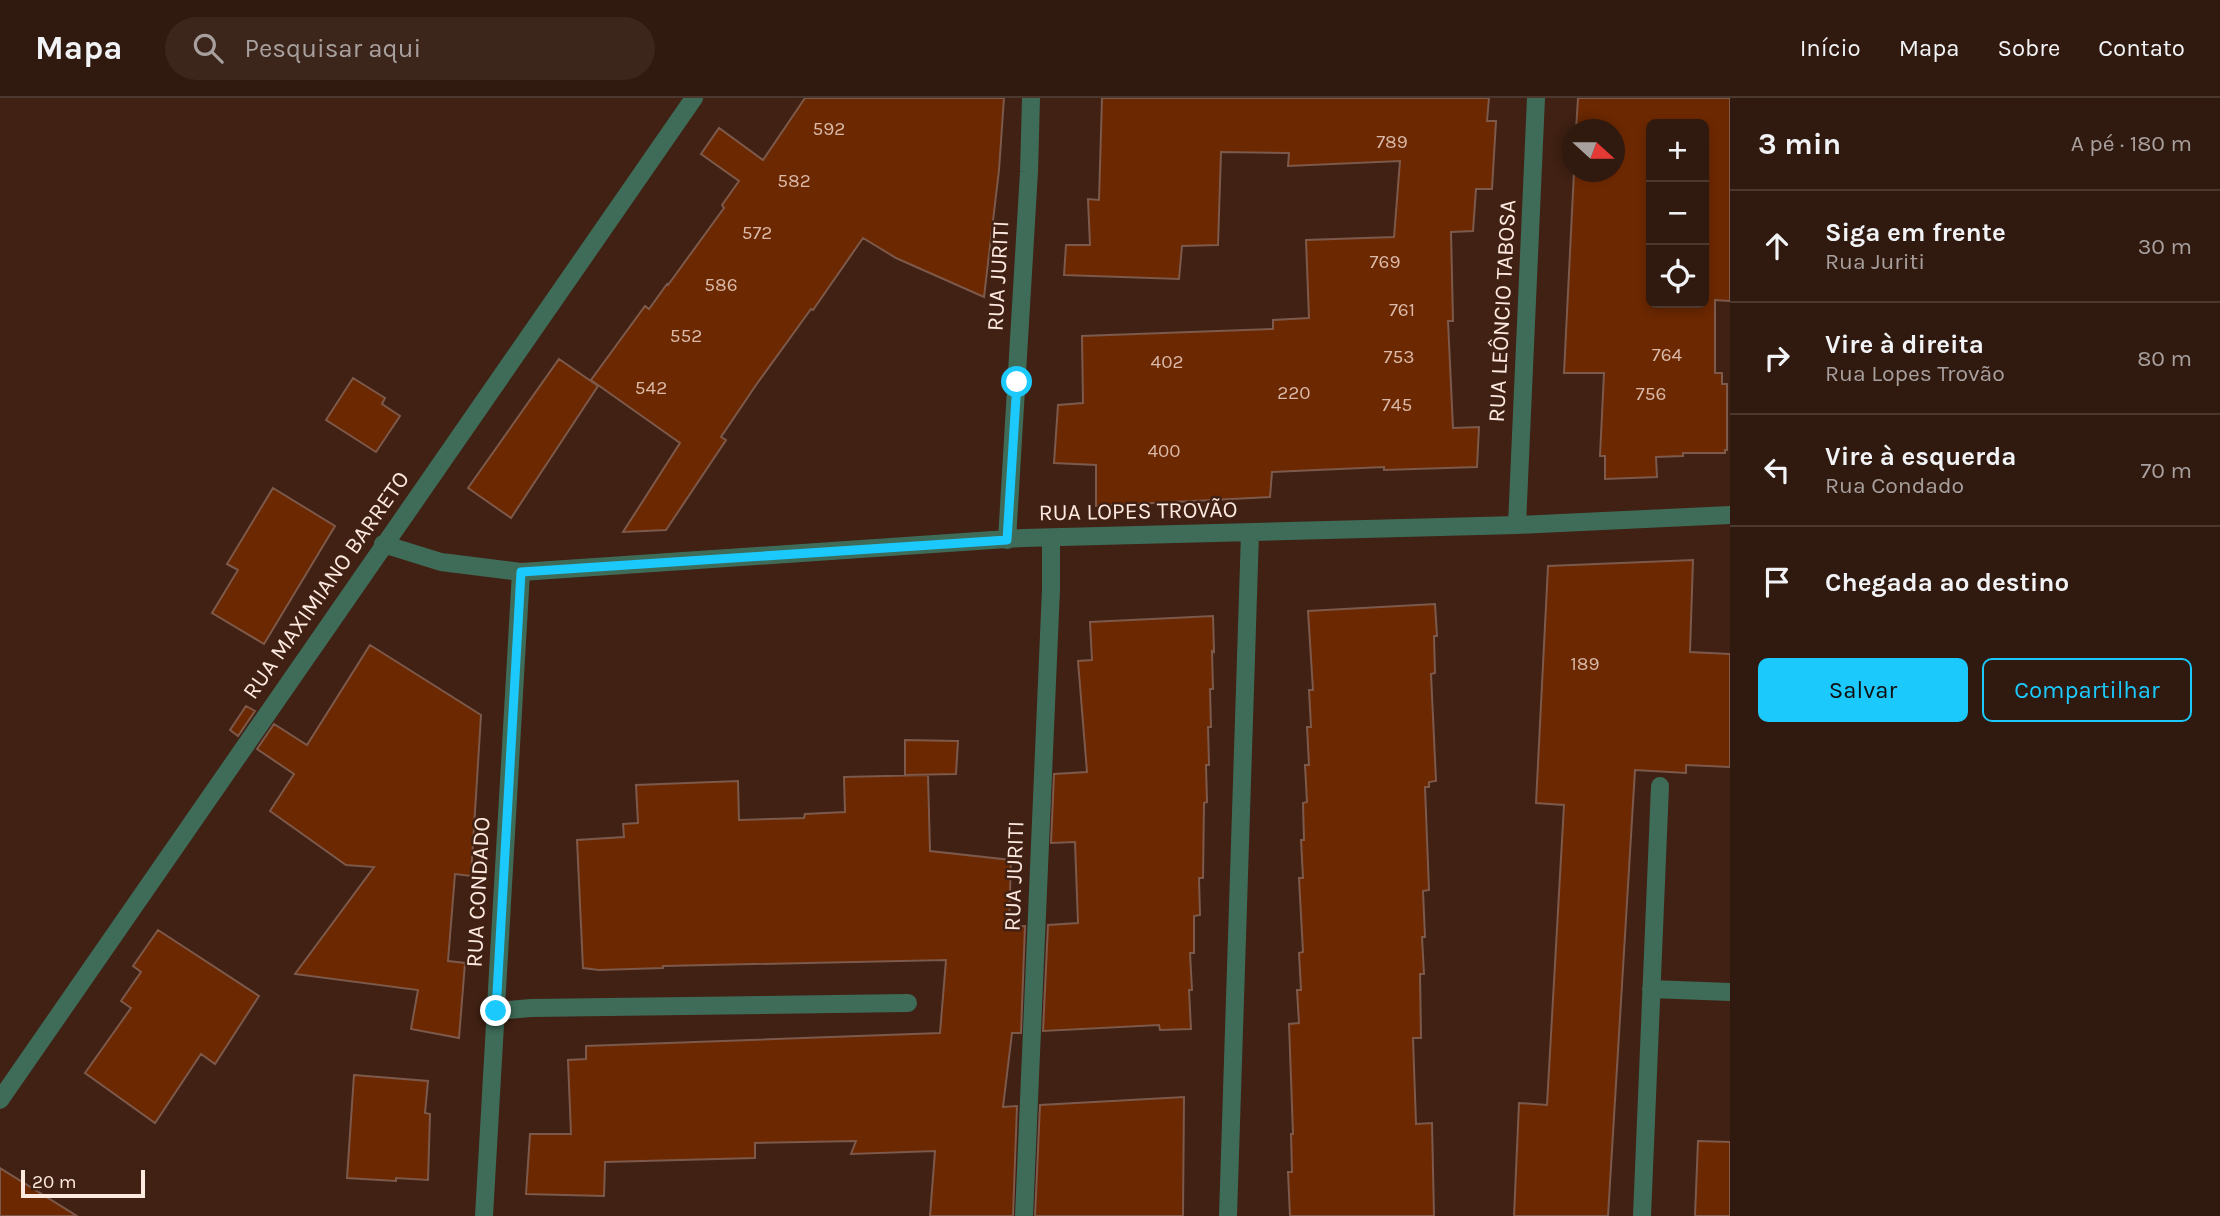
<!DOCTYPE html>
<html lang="pt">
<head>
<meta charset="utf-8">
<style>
	:root { --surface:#30190e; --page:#3c261c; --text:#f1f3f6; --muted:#a8a09e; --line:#4b382e; --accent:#1cc9fc }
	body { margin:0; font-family:Karla,sans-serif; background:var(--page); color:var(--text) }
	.controls { position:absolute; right:21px; top:21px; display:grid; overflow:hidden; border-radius:10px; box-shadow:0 4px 10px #0003 }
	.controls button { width:63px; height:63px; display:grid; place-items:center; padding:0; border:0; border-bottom:2px solid var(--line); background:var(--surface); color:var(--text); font:35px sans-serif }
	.compass { position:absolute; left:1562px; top:21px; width:63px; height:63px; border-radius:50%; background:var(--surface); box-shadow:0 4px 10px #0003; rotate:111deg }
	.scale { position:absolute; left:21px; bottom:18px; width:124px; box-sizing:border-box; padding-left:7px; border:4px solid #fee9e0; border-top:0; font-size:19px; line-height:24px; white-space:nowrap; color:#fee9e0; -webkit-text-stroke:5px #402113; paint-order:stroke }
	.stop { position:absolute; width:21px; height:21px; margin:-16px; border:5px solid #1cc9fc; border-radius:50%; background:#fff }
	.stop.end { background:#1cc9fc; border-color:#fff; box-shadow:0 2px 7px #0008 }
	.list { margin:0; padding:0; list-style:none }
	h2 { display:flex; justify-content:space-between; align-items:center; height:91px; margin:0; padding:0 28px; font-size:30px }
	h2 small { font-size:23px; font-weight:400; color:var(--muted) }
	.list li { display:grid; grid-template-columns:46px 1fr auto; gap:21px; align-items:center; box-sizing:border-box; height:112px; padding:0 28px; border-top:2px solid var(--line) }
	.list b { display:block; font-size:26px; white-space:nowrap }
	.list p { margin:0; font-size:23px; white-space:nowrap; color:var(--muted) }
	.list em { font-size:23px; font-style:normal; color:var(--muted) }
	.actions { display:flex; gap:14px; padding:21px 28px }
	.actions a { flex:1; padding:16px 0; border:2px solid var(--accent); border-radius:10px; text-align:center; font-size:24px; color:var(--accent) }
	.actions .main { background:var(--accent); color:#111 }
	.icon { flex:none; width:38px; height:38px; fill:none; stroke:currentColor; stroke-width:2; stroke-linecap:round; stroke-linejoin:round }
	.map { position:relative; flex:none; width:1730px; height:1118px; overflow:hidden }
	header { display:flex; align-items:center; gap:42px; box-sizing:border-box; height:98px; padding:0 35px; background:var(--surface); border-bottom:2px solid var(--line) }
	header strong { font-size:33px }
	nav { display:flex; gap:38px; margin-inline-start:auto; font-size:24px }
	.search { width:490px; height:63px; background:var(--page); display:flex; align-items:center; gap:18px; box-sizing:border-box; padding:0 24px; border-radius:38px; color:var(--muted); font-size:26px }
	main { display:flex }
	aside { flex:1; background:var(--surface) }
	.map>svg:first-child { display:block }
</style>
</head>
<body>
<header>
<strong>Mapa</strong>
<div class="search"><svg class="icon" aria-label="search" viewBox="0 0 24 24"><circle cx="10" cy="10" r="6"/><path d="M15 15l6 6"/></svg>Pesquisar aqui</div>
<nav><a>Início</a><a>Mapa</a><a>Sobre</a><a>Contato</a></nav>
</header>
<main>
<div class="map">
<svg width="1730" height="1118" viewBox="0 0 1730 1118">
	<rect width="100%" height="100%" fill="#402113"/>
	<path fill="#6c2800" stroke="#7c594a" stroke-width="2" fill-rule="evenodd" d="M805 0H1004L999 72 984 199 896 160 863 140 813 212 811 211 756 287 721 339 726 342 666 432 623 434 680 345 591 282 645 208 649 211 667 186 668 187 724 110 722 107 739 83 701 56 719 30 763 62Z
		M1102 0H1489L1487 23H1496L1492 91H1476L1473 133 1451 134 1453 223H1448L1453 330 1479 329 1477 369 1384 372V369L1272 374 1270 399 1096 408V367L1054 365 1058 307 1083 305 1082 238 1273 231V222L1309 220 1306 142 1394 139 1400 63 1288 68 1289 55 1221 54 1218 147 1182 148 1179 181 1064 177 1066 147H1090L1088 101 1099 102Z
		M1578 0H1730V203L1715 202V275H1722V286H1727V352H1725V355H1683V358L1656 359 1657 379 1605 381V358H1600L1604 275H1564L1574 74H1614V32H1576ZM1651 26H1704V205H1651Z
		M559 261 598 288 511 420 468 390Z
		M353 280 385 300 382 306 400 318 376 354 326 322Z
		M273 390 335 428 264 546 212 515 238 472 227 466Z
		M1693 462 1690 554 1730 556V669L1686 667V675L1635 672 1608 1118H1514L1519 1005 1547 1007 1564 707 1536 705 1548 468Z
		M1435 506 1437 538H1434L1435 575 1431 576 1436 683 1429 684V689H1425L1429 792 1423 793 1425 839H1422L1424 876H1420L1421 940H1413L1416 1026 1432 1025 1434 1118H1290L1288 1074H1292L1291 1036H1293L1289 926 1299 925 1297 892H1301L1299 855 1303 854 1299 780H1303L1301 742H1304L1303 705 1307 704 1305 667H1309L1307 629H1311L1309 592H1313L1308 513Z
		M1213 518 1214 554 1212 553 1213 591H1210L1211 629H1208L1209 667H1206L1207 704 1204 705 1203 780H1199L1200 817 1194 818V855H1190L1192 892H1189L1191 931 1160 932 1159 927 1043 933 1048 827 1078 825 1075 744 1051 745 1054 676 1087 674 1078 563 1092 562 1090 524Z
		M370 547 481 617 471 778 455 776 448 863 465 865 459 940 411 931 418 892 295 876 374 769 346 767 270 713 294 676 257 651 274 626 307 647Z
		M246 608 255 613 238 638 230 632Z
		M905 642 958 643 956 676 905 677Z
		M928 677 930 753 1011 762 1009 829 1025 828 1021 935H1012L1003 1009 1017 1008 1013 1118H930L935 1053 851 1056 856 1043 755 1045V1060L605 1064 604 1098 526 1096 530 1036H571L568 962 586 961V948L940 935 946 862 663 868V870L599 872 583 870 577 742 624 739 623 726 638 725 636 687 738 683 739 722 804 720 805 716 845 714 844 679Z
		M158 832 259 898 215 966 201 956 155 1025 85 975 131 910 121 903 141 874 133 868Z
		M354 977 428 983 425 1015 430 1016 428 1082 396 1080V1083L347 1080Z
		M1184 999 1183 1118H1035L1040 1007Z
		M1698 1043 1730 1044V1118H1695Z
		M0 1070 77 1118H0Z"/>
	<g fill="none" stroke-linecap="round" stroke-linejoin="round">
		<path stroke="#3e6c59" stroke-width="18" d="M1024 1118 1051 491V440"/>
		<path stroke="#3e6c59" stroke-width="18" d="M1517 427 1536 0
			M1007 442 1029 74 1031 0
			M383 446 441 464 521 474 1023 440 1517 427 1730 417
			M1651 891 1730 894
			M496 913 531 910 908 905
			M0 1002 694 0
			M484 1118 521 474
			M1228 1118 1250 435
			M1642 1118 1660 688"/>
	</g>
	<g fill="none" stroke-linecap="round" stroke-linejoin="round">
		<path stroke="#1cc9fc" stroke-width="9" d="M496 913 521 474 1007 442 1017 284"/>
	</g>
	<g text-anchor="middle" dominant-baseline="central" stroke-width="5" stroke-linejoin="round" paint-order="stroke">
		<g font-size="19" fill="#dab9a8">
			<text x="829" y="31">592</text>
			<text x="1392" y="44">789</text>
			<text x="794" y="83">582</text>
			<text x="757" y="135">572</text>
			<text x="1385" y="164">769</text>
			<text x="721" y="187">586</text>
			<text x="1402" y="212">761</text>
			<text x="686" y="238">552</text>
			<text x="1667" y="257">764</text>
			<text x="1399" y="259">753</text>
			<text x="1167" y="264">402</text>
			<text x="651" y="290">542</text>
			<text x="1294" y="295">220</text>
			<text x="1651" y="296">756</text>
			<text x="1397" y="307">745</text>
			<text x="1164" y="353">400</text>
			<text x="1585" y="566">189</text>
		</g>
		<g font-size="23" fill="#fee9e0" stroke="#402113">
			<text transform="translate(998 178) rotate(-87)">RUA JURITI</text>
			<text transform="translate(1502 213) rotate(-87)">RUA LEÔNCIO TABOSA</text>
			<text transform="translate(1138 413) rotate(-1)">RUA LOPES TROVÃO</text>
			<text transform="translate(326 487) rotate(-55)">RUA MAXIMIANO BARRETO</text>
			<text transform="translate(1014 778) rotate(-88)">RUA JURITI</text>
			<text transform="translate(478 794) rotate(-87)">RUA CONDADO</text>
		</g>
	</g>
</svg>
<div class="controls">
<button>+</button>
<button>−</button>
<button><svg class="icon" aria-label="locate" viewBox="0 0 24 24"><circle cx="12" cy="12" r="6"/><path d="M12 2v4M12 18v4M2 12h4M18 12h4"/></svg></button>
</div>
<svg class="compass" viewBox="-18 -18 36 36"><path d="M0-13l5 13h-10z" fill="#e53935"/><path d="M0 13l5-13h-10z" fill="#a8a09e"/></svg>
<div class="scale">20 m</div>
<div class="stop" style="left:1017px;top:284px"></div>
<div class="stop end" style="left:496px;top:913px"></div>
</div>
<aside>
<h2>3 min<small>A pé · 180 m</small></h2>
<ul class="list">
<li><svg class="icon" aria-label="ahead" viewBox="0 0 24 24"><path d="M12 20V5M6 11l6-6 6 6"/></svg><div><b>Siga em frente</b><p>Rua Juriti</p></div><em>30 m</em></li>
<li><svg class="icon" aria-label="right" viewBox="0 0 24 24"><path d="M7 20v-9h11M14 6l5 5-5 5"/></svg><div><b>Vire à direita</b><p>Rua Lopes Trovão</p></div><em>80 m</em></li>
<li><svg class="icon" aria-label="left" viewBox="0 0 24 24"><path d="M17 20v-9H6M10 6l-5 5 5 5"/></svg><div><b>Vire à esquerda</b><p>Rua Condado</p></div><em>70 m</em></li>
<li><svg class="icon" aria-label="arrive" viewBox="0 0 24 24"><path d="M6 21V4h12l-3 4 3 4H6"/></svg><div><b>Chegada ao destino</b></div></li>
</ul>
<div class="actions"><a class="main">Salvar</a><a>Compartilhar</a></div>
</aside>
</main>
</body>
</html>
